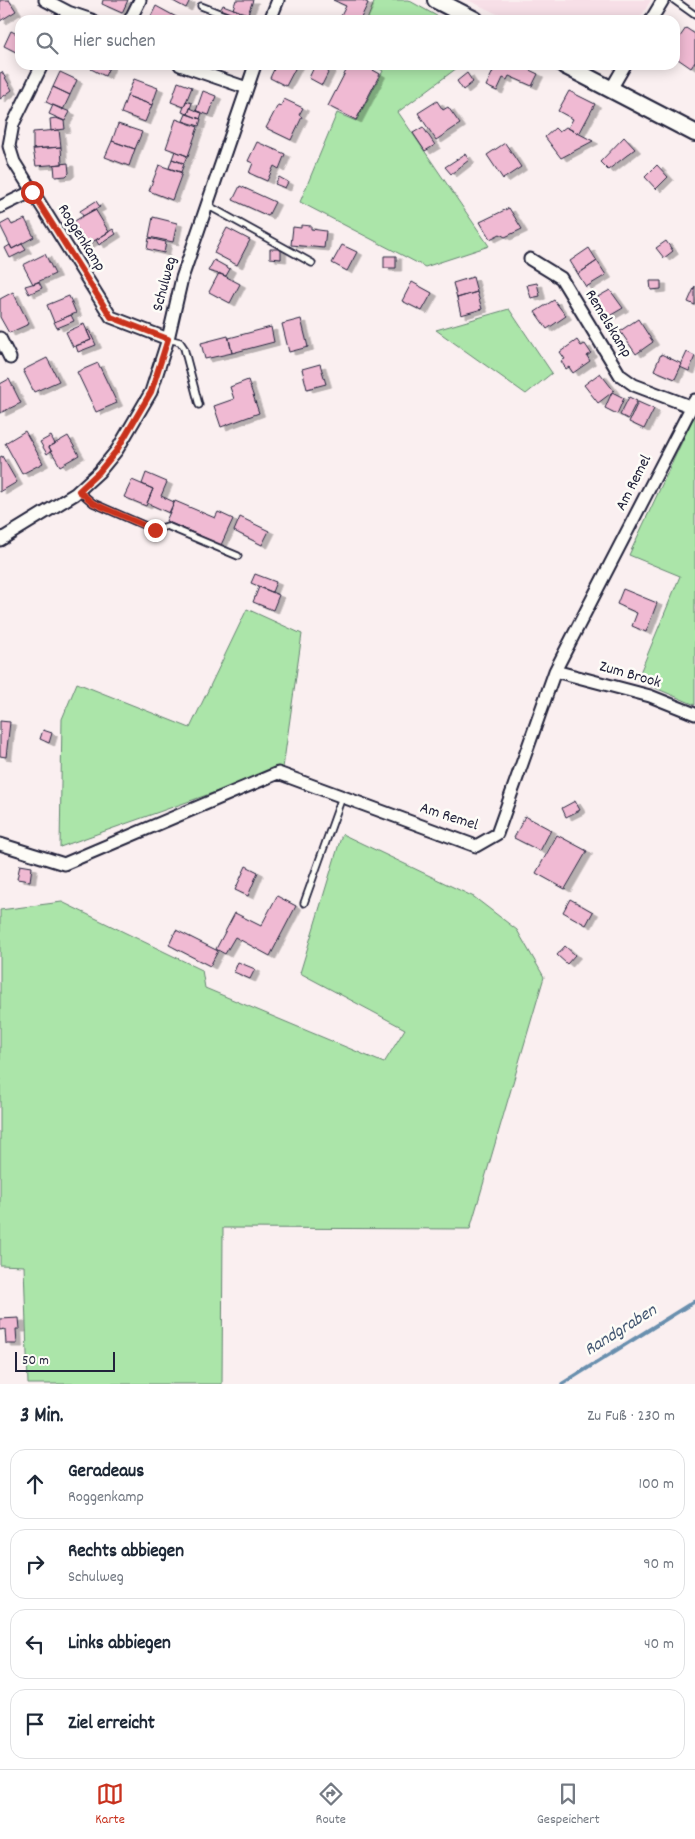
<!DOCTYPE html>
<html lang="de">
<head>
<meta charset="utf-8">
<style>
	:root { --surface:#fff; --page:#f2f2f3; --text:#1f2937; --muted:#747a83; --line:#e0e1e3; --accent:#c8321e }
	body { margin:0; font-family:Dekko,sans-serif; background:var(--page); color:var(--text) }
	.scale { position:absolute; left:15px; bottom:12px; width:100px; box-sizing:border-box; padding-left:5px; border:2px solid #22223b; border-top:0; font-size:14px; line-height:18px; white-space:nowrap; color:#22223b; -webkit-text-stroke:4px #fdfcf7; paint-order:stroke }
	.stop { position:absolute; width:15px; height:15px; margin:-11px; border:4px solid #c8321e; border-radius:50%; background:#fff }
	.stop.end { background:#c8321e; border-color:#fff; box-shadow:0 1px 5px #0008 }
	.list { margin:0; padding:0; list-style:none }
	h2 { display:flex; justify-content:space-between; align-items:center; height:65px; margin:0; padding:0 20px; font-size:21px }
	h2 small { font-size:16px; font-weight:400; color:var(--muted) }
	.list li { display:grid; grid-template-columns:32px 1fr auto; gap:15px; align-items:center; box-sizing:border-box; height:70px; margin:0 10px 10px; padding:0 10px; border:1px solid var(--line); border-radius:15px }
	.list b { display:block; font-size:19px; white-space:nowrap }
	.list p { margin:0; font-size:16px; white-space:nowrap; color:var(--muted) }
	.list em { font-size:16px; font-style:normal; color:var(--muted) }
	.icon { flex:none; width:28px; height:28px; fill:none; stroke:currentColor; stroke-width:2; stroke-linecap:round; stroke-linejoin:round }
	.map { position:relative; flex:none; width:695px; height:1384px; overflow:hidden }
	.search { position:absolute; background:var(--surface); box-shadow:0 2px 12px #0003; left:15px; right:15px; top:15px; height:55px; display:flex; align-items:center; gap:12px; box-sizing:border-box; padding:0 18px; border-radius:15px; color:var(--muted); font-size:19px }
	.sheet { height:385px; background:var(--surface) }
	nav { display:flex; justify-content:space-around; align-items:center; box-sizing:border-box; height:70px; border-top:1px solid var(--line); background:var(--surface); font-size:14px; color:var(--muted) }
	nav a { display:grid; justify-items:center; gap:2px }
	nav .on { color:var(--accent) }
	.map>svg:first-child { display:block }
</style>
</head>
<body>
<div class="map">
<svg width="695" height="1384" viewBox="0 0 695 1384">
	<defs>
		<filter id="shadow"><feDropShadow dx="5.5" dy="3" stdDeviation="0" flood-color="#0004"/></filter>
	</defs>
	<rect width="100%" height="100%" fill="#faeff0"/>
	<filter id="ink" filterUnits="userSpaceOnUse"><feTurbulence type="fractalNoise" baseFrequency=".02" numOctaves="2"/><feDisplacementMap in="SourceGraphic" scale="10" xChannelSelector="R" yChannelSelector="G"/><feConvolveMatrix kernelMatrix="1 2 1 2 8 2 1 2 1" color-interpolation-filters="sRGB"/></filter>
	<g filter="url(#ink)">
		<path fill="#f7dfe7" d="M468 0H651L639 20H510Z"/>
		<path fill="#abe5a9" stroke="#668472" d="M375 0H408L444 20H367Z
			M374 65H461L398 112 489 246 425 267 300 202 337 113 356 121 383 71Z
			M509 309 552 373 526 394 436 330Z
			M695 414V705L637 680 680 576 629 555Z
			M247 609 302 634 283 768 60 847 62 719 77 683 190 728Z
			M342 834 474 897 517 930 544 977 470 1229 223 1228 222 1384H28L24 1266 0 1265V910L62 902 202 970 205 988 384 1063 405 1029 300 973Z"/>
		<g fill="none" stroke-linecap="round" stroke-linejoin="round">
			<path stroke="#698fae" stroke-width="4" d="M562 1384 695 1301"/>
		</g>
		<path fill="#f0bad3" stroke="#22223b" filter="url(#shadow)" d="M0 0H9L16 11 0 21Z
			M103 0H128L122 13 102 4Z
			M171 0H190L186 8Z
			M236 0H253L248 14 233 9Z
			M333 0H362L368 3 360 20H339L346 6Z
			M223 5 239 11 237 17 220 11Z
			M156 6 178 18 176 20H149Z
			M20 28V54L4 46 11 31 17 34Z
			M686 28 695 34V62L691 68 675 57V44Z
			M93 65H110L105 76 91 69Z
			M276 65H297L286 86 270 78Z
			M315 65H332L322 85 309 78Z
			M349 65H364L380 74 356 120 328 106Z
			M496 65H519L538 74 532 86 509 76 507 80 503 78 497 91 486 86Z
			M2 72 12 90 0 99V73Z
			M60 72 77 80 70 95 53 87Z
			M467 73 473 82 463 90 457 81Z
			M134 79 158 88 152 105 127 96Z
			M178 82 192 87 184 107 171 102Z
			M53 87 70 95 63 110 46 102Z
			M203 91 216 96 209 115 196 111Z
			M569 91 595 104 579 134 568 128 573 119 558 111Z
			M127 96 152 105 145 122 121 113Z
			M284 99 303 108 299 115 302 117 291 140 266 128 278 105 281 106Z
			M186 101 192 103 188 114 182 112Z
			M437 101 443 110 448 107 460 124 436 140 418 113Z
			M53 105 70 112 65 121 49 114Z
			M190 108 202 113 200 119 188 114Z
			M186 114 201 119 199 126 183 121Z
			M56 118 64 121 65 129 51 131 50 119Z
			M176 119 198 127 188 156 166 148Z
			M118 124 142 132 135 149 112 141Z
			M423 127 435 145 425 151 413 133Z
			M566 127 593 141 561 158 545 137 555 128 559 132Z
			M59 130 61 147 33 149V132Z
			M624 137 635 149 608 170 600 162Z
			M112 141 135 149 129 166 105 157Z
			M257 142 285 154 279 169 274 166 267 181 249 173 253 163 248 161Z
			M505 143 521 167 503 179 487 155Z
			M61 147 62 164 36 166 33 149Z
			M175 151 187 156 184 163 172 159Z
			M465 154 469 160 451 174 445 167Z
			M172 159 184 164 181 172 169 168Z
			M68 163 69 173 66 176 55 177 54 165Z
			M159 165 182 173 172 200 149 191Z
			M657 165 668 177 656 189 645 177Z
			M279 177 288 182 285 188 275 184Z
			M240 186 275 202 268 216 233 200Z
			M96 201 100 207 83 216 80 211Z
			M509 208 522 229 505 237 500 234 490 239 480 222Z
			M95 209 109 232 87 245 73 222Z
			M153 217 177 223 173 242 149 237Z
			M25 219 34 237 12 249 0 225 9 220 12 225Z
			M301 225 311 226V229L326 231 324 248 291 245 293 227 301 228Z
			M227 228 250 240 237 265 214 253Z
			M113 229 116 234 99 245 96 240Z
			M149 238 166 242 164 253 147 249Z
			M666 241 673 251 664 258 656 248Z
			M22 244 26 250 10 258 5 248 10 245 12 249Z
			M342 245 357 252 347 271 332 263Z
			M589 248 597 261 578 274 570 261Z
			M270 249H281V259L270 258Z
			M45 254 55 274 33 284 23 265Z
			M384 256H396V268H384Z
			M214 260 230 269 226 276 208 271Z
			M597 261 606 275 586 287 578 274Z
			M219 273 240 284 230 303 209 292Z
			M473 277 477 292 457 298 453 283Z
			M650 281H661V289L651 290Z
			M39 282 42 288 29 294 25 286Z
			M412 282 432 293 422 311 402 301Z
			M537 283 540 296 531 298 527 285Z
			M695 286V305L688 302Z
			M610 290 623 308 606 318 594 299Z
			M13 292 29 324 9 333 0 317V299Z
			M477 292 482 309 461 315 457 298Z
			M69 296 76 313 54 322 47 305Z
			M554 300 566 316 547 329 535 312Z
			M71 315 74 321 57 328 54 322Z
			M301 319 308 347 289 352 282 324Z
			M638 319 653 342 636 354 620 331Z
			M84 324 91 340 73 347 66 332Z
			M271 327 274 342 232 353 229 338Z
			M89 330 96 345 78 352 76 346 91 340 87 331Z
			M228 336 232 353 205 359 201 343Z
			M577 340 581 346 585 344 591 353 587 356 590 361 573 373 569 367 566 369 561 361 565 359 560 352Z
			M687 352 695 356 689 371 680 367Z
			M661 354 682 364 675 379 654 370Z
			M47 358 59 381 34 392 23 370Z
			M98 363 117 403 96 412 77 372Z
			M320 364 326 384 307 389 302 369Z
			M600 373 614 391 598 403 584 385Z
			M9 379 21 403 0 413V384Z
			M248 380 259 413 221 427 214 406 234 399 230 387Z
			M612 392 624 398 617 414 605 408Z
			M629 397 637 401 628 419 620 415Z
			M638 402 654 409 644 429 629 422Z
			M25 431 43 463 22 474 5 443Z
			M51 436 55 444 49 447 51 451 47 454 40 442Z
			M68 436 79 455 60 466 49 447Z
			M2 456 17 482 0 492V457Z
			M146 473 167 482 161 496 174 502 169 513 147 503 153 489 142 484Z
			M132 480 153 489 146 506 124 497Z
			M175 501 215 518 218 512 233 519 221 545 166 521Z
			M240 517 269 531 262 545 234 531Z
			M255 574 276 582 272 592 251 583Z
			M259 587 279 595 273 610 253 602Z
			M623 589 657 603 646 632 632 626 637 613 617 604Z
			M0 721 10 722 6 757 0 756Z
			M43 730 52 733 49 743 40 739Z
			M575 801 580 810 566 817 562 808Z
			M525 816 551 830 540 851 514 838Z
			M557 835 587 851 565 889 536 873Z
			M20 865 32 867 30 881 17 879Z
			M246 866 258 872 248 896 235 890Z
			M277 896 296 906 270 956 235 937 225 954 216 949 235 913 261 926Z
			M570 899 593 912 586 925 563 912Z
			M176 930 218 951 210 966 169 945Z
			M565 946 575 955 567 964 557 955Z
			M238 962 255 969 250 979 234 972Z
			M19 1318 20 1329H16L17 1344H6L5 1329 0 1330V1319Z"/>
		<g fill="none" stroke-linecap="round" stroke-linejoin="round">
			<defs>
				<path id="service" d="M674 0 695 15
					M201 6 237 20
					M207 205 312 263
					M168 339 180 342 184 348 199 405
					M79 491 93 503 155 530 167 526 238 556
					M304 903 342 797"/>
				<path id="minor" d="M45 0 68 12 64 20
					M68 12 92 20
					M130 20 140 0
					M270 20 278 0
					M651 20 663 0
					M42 65 13 124 9 146 14 162 111 317 168 339
					M180 65 247 88
					M611 89 625 65
					M0 207 33 191
					M530 259 561 278 620 375 634 385 692 407
					M0 338 10 358
					M0 540 75 494 99 472 117 450 151 392 168 339 182 278 255 65
					M555 671 650 696 695 714
					M0 844 64 864 278 773 476 846 497 834 555 671 695 400"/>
				<path id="secondary" d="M436 0 475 20
					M564 65 695 133"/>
			</defs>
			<use href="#service" stroke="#22223b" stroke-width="9"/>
			<use href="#minor" stroke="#22223b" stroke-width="15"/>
			<use href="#secondary" stroke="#22223b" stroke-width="20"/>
			<use href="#service" stroke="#fdfcf7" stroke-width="5.5"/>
			<use href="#minor" stroke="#fdfcf7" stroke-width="11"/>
			<use href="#secondary" stroke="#fdfcf7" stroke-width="16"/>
		</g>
	</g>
	<g fill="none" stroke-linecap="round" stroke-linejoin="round" filter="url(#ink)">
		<path stroke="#c8321e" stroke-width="6" d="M32 192 111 317 168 339 151 392 117 450 99 472 79 491 93 503 155 530"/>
	</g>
	<g text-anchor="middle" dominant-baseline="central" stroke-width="5" stroke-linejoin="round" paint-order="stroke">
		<g font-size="16" fill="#22223b" stroke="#fdfcf7">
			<text transform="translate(81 238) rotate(58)">Roggenkamp</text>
			<text transform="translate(165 284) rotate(-75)">Schulweg</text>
			<text transform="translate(608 324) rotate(59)">Remelskamp</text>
			<text transform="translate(634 483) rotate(-63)">Am Remel</text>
			<text transform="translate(630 675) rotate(16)">Zum Brook</text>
			<text transform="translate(449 817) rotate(18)">Am Remel</text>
		</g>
		<g font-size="18" font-style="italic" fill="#465974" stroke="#fdfcf7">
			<text transform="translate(621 1331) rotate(-32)">Randgraben</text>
		</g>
	</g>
</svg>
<div class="scale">50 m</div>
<div class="stop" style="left:32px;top:192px"></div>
<div class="stop end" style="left:155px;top:530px"></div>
<div class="search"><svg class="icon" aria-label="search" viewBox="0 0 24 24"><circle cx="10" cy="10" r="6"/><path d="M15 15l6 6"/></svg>Hier suchen</div>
</div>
<section class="sheet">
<h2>3 Min.<small>Zu Fuß · 230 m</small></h2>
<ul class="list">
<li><svg class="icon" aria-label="ahead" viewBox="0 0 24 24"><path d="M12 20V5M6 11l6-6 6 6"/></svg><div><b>Geradeaus</b><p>Roggenkamp</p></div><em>100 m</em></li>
<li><svg class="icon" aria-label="right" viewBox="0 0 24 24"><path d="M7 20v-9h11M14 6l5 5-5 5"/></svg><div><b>Rechts abbiegen</b><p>Schulweg</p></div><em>90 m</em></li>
<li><svg class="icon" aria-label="left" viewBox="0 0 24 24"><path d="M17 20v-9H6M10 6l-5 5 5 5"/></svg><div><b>Links abbiegen</b></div><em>40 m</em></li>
<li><svg class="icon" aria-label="arrive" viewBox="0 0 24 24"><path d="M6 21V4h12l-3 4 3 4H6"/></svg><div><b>Ziel erreicht</b></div></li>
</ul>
</section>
<nav>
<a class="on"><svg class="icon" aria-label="map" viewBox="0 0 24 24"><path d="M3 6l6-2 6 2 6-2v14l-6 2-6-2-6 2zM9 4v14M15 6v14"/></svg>Karte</a>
<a><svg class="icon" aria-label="directions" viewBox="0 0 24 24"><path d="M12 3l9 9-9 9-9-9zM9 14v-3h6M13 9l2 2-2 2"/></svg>Route</a>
<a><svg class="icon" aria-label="saved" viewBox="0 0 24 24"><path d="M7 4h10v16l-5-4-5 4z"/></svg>Gespeichert</a>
</nav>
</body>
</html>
